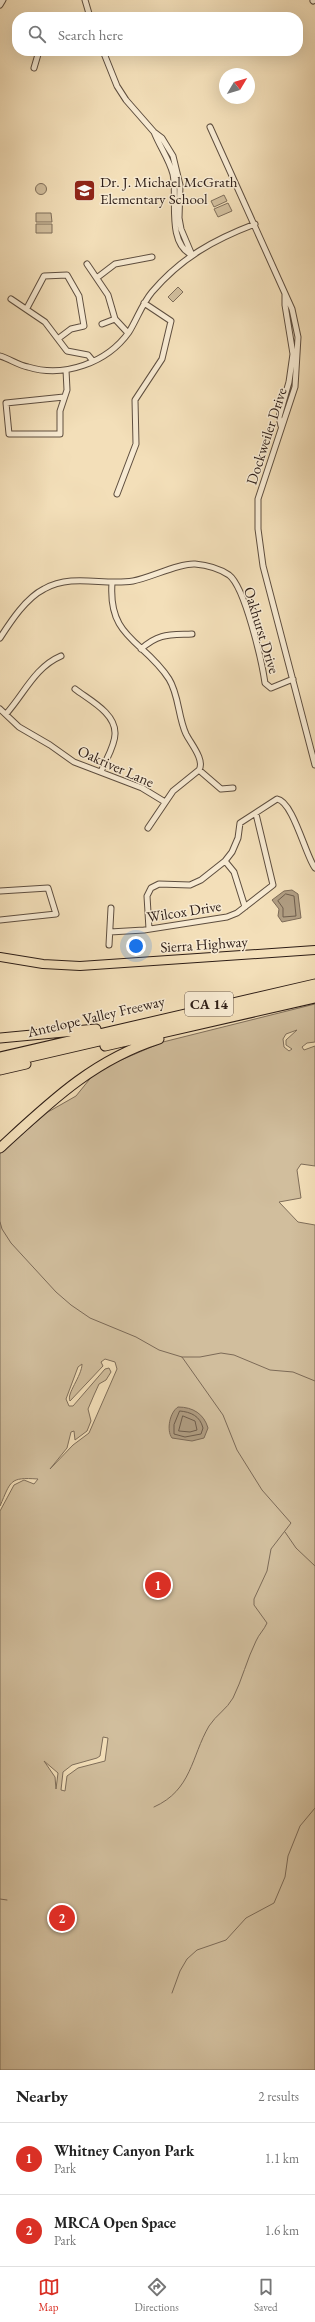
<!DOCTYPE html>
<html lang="en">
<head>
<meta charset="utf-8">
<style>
	:root { --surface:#fff; --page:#f6f6f6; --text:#222; --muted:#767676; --line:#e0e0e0; --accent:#d93025 }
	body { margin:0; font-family:"EB Garamond",serif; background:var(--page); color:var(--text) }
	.compass { position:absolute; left:219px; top:68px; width:36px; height:36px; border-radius:50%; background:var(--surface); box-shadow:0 4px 16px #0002; rotate:52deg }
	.you { position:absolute; left:136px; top:946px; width:14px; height:14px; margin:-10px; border:3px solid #fff; border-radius:50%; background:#1a73e8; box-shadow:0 0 0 6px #1a73e833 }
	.badge { display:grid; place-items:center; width:26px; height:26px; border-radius:50%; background:var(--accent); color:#fff; font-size:13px; font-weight:700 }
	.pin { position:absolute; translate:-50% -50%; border:2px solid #fff; box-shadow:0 1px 4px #0006 }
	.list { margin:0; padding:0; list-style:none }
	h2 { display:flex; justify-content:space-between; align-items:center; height:52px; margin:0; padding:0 16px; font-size:17px }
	h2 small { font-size:13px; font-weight:400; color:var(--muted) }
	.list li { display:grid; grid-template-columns:26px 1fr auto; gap:12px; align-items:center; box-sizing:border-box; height:72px; padding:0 16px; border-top:1px solid var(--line) }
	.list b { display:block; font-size:15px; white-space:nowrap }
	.list p { margin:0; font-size:13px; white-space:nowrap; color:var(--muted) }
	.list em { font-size:13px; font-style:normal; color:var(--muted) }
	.icon { flex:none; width:22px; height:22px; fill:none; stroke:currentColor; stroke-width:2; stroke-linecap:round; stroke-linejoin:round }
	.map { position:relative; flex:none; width:315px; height:2070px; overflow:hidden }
	.search { position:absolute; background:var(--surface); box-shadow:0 4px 16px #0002; left:12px; right:12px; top:12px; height:44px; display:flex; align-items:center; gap:10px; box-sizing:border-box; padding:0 14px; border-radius:16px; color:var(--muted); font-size:15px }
	.sheet { height:196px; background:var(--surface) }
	nav { display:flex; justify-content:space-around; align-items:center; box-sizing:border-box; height:56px; border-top:1px solid var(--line); background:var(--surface); font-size:11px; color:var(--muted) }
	nav a { display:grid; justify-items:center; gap:2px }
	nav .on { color:var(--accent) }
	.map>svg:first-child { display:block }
</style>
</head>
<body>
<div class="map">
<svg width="315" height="2070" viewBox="0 0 315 2070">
	<rect width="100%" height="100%" fill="#f3dfb9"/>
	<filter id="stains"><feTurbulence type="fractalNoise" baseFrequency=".005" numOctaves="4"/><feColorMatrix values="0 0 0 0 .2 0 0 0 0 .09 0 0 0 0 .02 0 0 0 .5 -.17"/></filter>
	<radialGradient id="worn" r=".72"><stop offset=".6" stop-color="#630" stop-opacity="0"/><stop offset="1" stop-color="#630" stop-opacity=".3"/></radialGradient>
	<path fill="#d1be9d" stroke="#7f6e5a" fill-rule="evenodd" d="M35.5 189a5.5 5.5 0 1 1 11 0a5.5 5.5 0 1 1-11 0Z
		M224 195 227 201 214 207 211 201Z
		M228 203 232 211 218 217 214 209Z
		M36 213H51L52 222H36Z
		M36 224H52V233H36Z
		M178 287 183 292 173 302 168 297Z
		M315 1004V1042L307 1043 302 1047 304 1050 315 1046V1166L301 1164 297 1170 301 1198 279 1202 298 1222 315 1225V2070H0V1511L14 1485 24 1480 34 1484 38 1479C9 1477 11 1481 0 1506V1153L48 1112 76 1096 93 1075 114 1063 163 1042ZM297 1030 286 1040V1045L292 1049 289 1051 284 1047 283 1039 286 1034ZM105 1359 115 1362 117 1369 89 1433 73 1445 50 1469 67 1448 71 1432 74 1431 75 1440 87 1431 91 1421 88 1409 94 1395 99 1384 106 1380 111 1372 109 1368 105 1369 73 1406H69L66 1399 78 1367 82 1364C82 1376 66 1394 70 1401L103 1366 101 1362ZM103 1737 108 1738 105 1761 78 1768 67 1776 65 1791 61 1790 63 1772 72 1765 97 1758 100 1756ZM44 1761 58 1773 56 1789 55 1777Z"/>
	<path fill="#b09d82" stroke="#7c6a57" d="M292 890 298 894 301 918 282 922 278 916 279 909 272 900 284 891Z
		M178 1407C193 1407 204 1414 208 1428L204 1438 192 1441 172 1438C166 1430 170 1412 178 1407Z"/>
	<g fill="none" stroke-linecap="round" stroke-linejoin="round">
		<path stroke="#6e5d4c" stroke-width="1" d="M286 894 294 896 296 916 283 917V908L278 901Z
			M180 1411C191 1412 200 1416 203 1428L201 1434 185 1437 174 1434V1425Z
			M183 1416 195 1421 197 1430 190 1432 179 1431Z"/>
		<path stroke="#7c6a57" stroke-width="1" d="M0 1222 2 1229 11 1243 56 1292 71 1305 90 1318 136 1337 159 1350 182 1357 223 1415 237 1450 262 1490 291 1523 271 1549 267 1571 254 1599V1605L267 1623C264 1630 259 1634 256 1641 247 1659 242 1680 233 1698 227 1709 216 1715 209 1726 191 1757 192 1790 154 1807
			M182 1357H200L221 1353 234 1355 270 1370 293 1372 315 1381
			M285 1532 296 1548 315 1566
			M0 1899 7 1900
			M172 1993 180 1971 187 1959 197 1950 226 1940 246 1918 274 1903 285 1877 288 1856 300 1826 315 1808"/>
		<defs>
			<path id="minor" d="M85 0 90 17
				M313 1 315 0
				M0 5 3 0
				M103 51 117 86 126 100 154 132 162 138 173 156 180 185 179 218 181 229 192 255
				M34 68 39 51
				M210 127 292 309 298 337 295 387 258 499V529L263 566 315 765
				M154 132C160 147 169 159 173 174 178 197 166 243 192 255
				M87 264 108 295 115 319 128 333
				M98 277 115 264 152 257
				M11 299 45 322 67 351 88 355 93 361
				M27 308 44 276 67 275 79 296 84 326 71 329 59 338
				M102 324 115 319
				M0 356C10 359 18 365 28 367 64 378 107 363 129 332 137 319 142 304 152 292 181 258 213 240 255 224
				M64 397 6 403 9 434H60V411L67 390 66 370
				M281 426 279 417 289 382 293 354 285 305V294
				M117 494 136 444 135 400 162 359 171 321 144 303
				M112 583C108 639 144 640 169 679 179 695 178 717 186 734 191 744 205 760 199 770L173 791 148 828
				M0 638C11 621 26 598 44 589 73 573 103 586 133 581 150 578 179 563 195 564 206 565 220 569 229 575 245 587 262 662 265 683L271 688 293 679
				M141 649C159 633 169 635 192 634
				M75 689C89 700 116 713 115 734 115 746 105 761 101 772
				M0 709 19 727 50 745 74 762 142 788 165 802
				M6 714C24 694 35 667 61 656
				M199 770 221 789 233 788
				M225 861 234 872 245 907
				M0 891 48 888 56 914 0 920
				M149 929 147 896 151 888 159 884 190 885 201 880 225 861 232 852 238 838 240 823 277 799C293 801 306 857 315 868
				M110 932 144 930 227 917 237 913 273 885 256 814
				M109 945 111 908"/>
			<path id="primary" d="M0 957 43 964 80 966 315 950"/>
			<path id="motorway" d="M0 1038 96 1029
				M105 1046 315 998
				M0 1057 315 984
				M0 1064 315 991
				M0 1070 26 1064
				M0 1148C50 1102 93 1060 159 1039"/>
		</defs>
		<use href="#minor" stroke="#5e4e3f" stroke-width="7"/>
		<use href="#primary" stroke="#2d1d16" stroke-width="10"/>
		<use href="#motorway" stroke="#2d1d16" stroke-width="11"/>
		<use href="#minor" stroke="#f7ead2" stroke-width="5"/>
		<use href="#primary" stroke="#f3dfb9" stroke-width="8"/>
		<use href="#motorway" stroke="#f3dfb9" stroke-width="9"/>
	</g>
	<defs>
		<symbol id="school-square" viewBox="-11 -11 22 22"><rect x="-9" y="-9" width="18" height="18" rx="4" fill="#8f2418" stroke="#f7ead2"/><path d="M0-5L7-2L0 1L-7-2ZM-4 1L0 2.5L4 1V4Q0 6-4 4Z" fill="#fff"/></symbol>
	</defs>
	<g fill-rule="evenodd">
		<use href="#school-square" x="72" y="178" width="25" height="25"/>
	</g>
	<g text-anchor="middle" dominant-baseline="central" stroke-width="3" stroke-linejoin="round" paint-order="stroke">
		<rect fill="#f7ead2" stroke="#6a5a4e" stroke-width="1" x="185" y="992" width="48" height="24" rx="3"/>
		<g font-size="14" font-weight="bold" fill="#2d1d16">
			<text x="209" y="1004">CA 14</text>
		</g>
		<g font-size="15" fill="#2d1d16" stroke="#f7ead2" text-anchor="start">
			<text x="100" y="181">Dr. J. Michael McGrath<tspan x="100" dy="17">Elementary School</tspan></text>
		</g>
		<g font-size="15" fill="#2d1d16" stroke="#f7ead2">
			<text transform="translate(266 436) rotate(-72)">Dockweiler Drive</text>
			<text transform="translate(262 630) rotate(73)">Oakhurst Drive</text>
			<text transform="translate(116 766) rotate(24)">Oakriver Lane</text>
			<text transform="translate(184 911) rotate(-9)">Wilcox Drive</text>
			<text transform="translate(204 944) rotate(-4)">Sierra Highway</text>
			<text transform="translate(96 1016) rotate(-13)">Antelope Valley Freeway</text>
		</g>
	</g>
	<rect width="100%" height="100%" filter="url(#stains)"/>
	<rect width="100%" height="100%" fill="url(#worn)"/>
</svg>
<svg class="compass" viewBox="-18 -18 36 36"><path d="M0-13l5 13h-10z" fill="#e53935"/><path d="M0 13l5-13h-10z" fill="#767676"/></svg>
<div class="you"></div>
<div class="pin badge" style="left:158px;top:1585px">1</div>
<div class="pin badge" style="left:62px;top:1918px">2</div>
<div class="search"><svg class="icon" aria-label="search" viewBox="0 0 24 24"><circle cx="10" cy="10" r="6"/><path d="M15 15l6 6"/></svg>Search here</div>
</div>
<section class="sheet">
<h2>Nearby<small>2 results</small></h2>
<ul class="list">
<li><span class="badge">1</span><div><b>Whitney Canyon Park</b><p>Park</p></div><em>1.1 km</em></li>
<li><span class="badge">2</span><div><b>MRCA Open Space</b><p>Park</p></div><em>1.6 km</em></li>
</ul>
</section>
<nav>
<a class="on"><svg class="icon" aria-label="map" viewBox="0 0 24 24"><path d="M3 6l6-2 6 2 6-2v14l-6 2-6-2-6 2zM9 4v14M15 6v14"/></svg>Map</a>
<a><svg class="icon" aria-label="directions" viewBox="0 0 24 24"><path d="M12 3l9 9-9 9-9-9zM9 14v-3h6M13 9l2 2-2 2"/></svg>Directions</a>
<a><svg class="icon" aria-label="saved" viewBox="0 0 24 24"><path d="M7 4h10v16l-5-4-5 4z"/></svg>Saved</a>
</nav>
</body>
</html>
